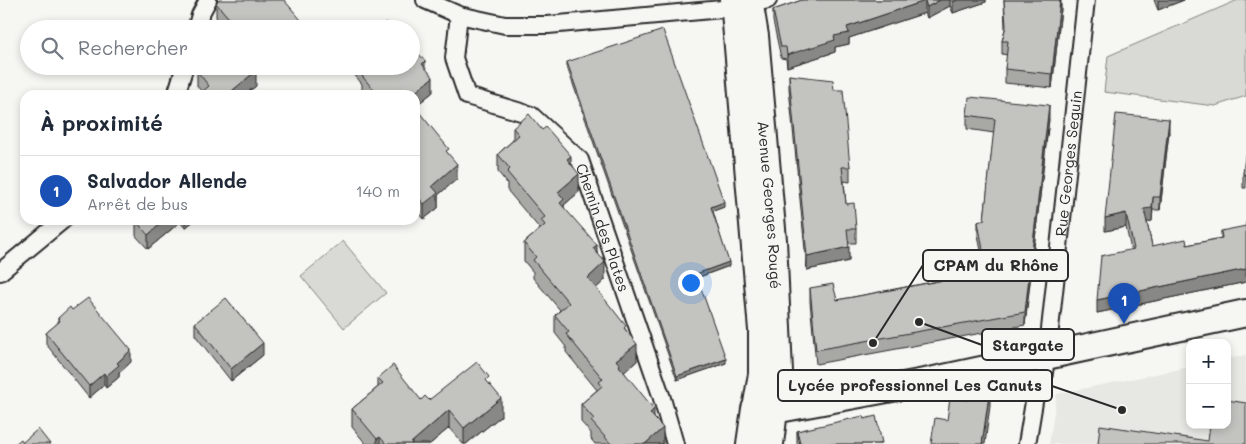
<!DOCTYPE html>
<html lang="fr">
<head>
<meta charset="utf-8">
<style>
	:root { --surface:#fff; --page:#f6f6f7; --text:#1f2937; --muted:#747a83; --line:#e0e1e3; --accent:#0b8043 }
	body { margin:0; font-family:Mali,sans-serif; background:var(--page); color:var(--text) }
	.controls { position:absolute; right:15px; bottom:15px; display:grid; overflow:hidden; border-radius:10px; box-shadow:0 2px 8px #0003 }
	.controls button { width:45px; height:45px; display:grid; place-items:center; padding:0; border:0; border-bottom:1px solid var(--line); background:var(--surface); color:var(--text); font:25px sans-serif }
	.you { position:absolute; left:690px; top:282px; width:18px; height:18px; margin:-12px; border:4px solid #fff; border-radius:50%; background:#1a73e8; box-shadow:0 0 0 8px #1a73e833 }
	.badge { display:grid; place-items:center; width:32px; height:32px; border-radius:50%; background:var(--accent); color:#fff; font-size:16px; font-weight:700 }
	.pin { position:absolute; translate:-50% -41px; filter:drop-shadow(0 1px 2px #0008) }
	.pin::after { content:''; position:absolute; top:26px; width:18px; height:15px; background:inherit; clip-path:polygon(0 0,100% 0,50% 100%) }
	.list { margin:0; padding:0; list-style:none }
	h2 { display:flex; justify-content:space-between; align-items:center; height:65px; margin:0; padding:0 20px; font-size:21px }
	h2 small { font-size:16px; font-weight:400; color:var(--muted) }
	.list li { display:grid; grid-template-columns:32px 1fr auto; gap:15px; align-items:center; box-sizing:border-box; height:70px; padding:0 20px; border-top:1px solid var(--line) }
	.list b { display:block; font-size:19px; white-space:nowrap }
	.list p { margin:0; font-size:16px; white-space:nowrap; color:var(--muted) }
	.list em { font-size:16px; font-style:normal; color:var(--muted) }
	.icon { flex:none; width:28px; height:28px; fill:none; stroke:currentColor; stroke-width:2; stroke-linecap:round; stroke-linejoin:round }
	.map { position:relative; flex:none; width:1246px; height:444px; overflow:hidden }
	.search { position:absolute; background:var(--surface); box-shadow:0 2px 8px #0003; left:20px; top:20px; width:400px; height:55px; display:flex; align-items:center; gap:12px; box-sizing:border-box; padding:0 18px; border-radius:28px; color:var(--muted); font-size:19px }
	.panel { position:absolute; background:var(--surface); box-shadow:0 2px 8px #0003; left:20px; top:90px; width:400px; height:135px; border-radius:15px }
	.map>svg:first-child { display:block }
</style>
</head>
<body>
<div class="map">
<svg width="1246" height="444" viewBox="0 0 1246 444">
	<rect width="100%" height="100%" fill="#f6f6f2"/>
	<filter id="ink" filterUnits="userSpaceOnUse"><feTurbulence type="fractalNoise" baseFrequency=".02" numOctaves="2"/><feDisplacementMap in="SourceGraphic" scale="10" xChannelSelector="R" yChannelSelector="G"/><feConvolveMatrix kernelMatrix="1 2 1 2 8 2 1 2 1" color-interpolation-filters="sRGB"/></filter>
	<g filter="url(#ink)">
		<path fill="#e7e7e3" d="M1246 355V444H1049L1057 394 1190 367V425H1227V359Z"/>
		<path fill="#d9d9d5" stroke="#828280" d="M1238 0H1246V96L1215 106 1104 92 1108 56Z
			M343 241 386 293 344 328 301 276Z"/>
		<g fill="none" stroke-linecap="round" stroke-linejoin="round">
			<defs>
				<g id="street">
					<path d="M425 0 459 15 505 25H548L733 8 768 0"/>
					<path id="s1" d="M459 15 454 58 467 96 531 115 580 160 661 395 675 444"/>
					<path d="M196 29 200 15 208 0"/>
					<path d="M176 95 185 66"/>
					<path d="M0 272 63 220"/>
					<path id="s2" d="M1027 444 1036 390 1043 380 1050 329 1086 0"/>
				</g>
				<g id="secondary">
					<path d="M733 0 761 330V374L755 409"/>
					<path id="s3" d="M750 0 756 36 774 240 780 372 774 410"/>
				</g>
				<path id="primary" d="M750 444 755 409 774 410 930 381 1246 313
					M770 444 774 410"/>
			</defs>
			<use href="#street" stroke="#2b2b2b" stroke-width="20"/>
			<use href="#secondary" stroke="#2b2b2b" stroke-width="28"/>
			<use href="#primary" stroke="#2b2b2b" stroke-width="30"/>
			<use href="#street" stroke="#f6f6f2" stroke-width="16"/>
			<use href="#secondary" stroke="#f6f6f2" stroke-width="24"/>
			<use href="#primary" stroke="#f6f6f2" stroke-width="26"/>
		</g>
		<path fill="#a8a8a5" stroke="#2b2b2b" d="M802 0H986V2L953 13 950 6 927 18 925 13 849 38V44L835 47V52L787 67 786 59 781 58 773 21V10Z
			M1004 0H1061V9L1052 88 1005 83V69L1007 55 1002 54V41L1005 29Z
			M1154 0H1184L1158 10Z
			M216 3 301 29H226L216 17Z
			M567 62 724 207 713 211 729 266 697 278 726 363 677 380 567 67Z
			M353 66H411L425 69 433 92 417 105V110L449 155 457 179 438 195V208L424 219 415 208V95H366L362 90V84L353 73Z
			M197 71 256 86 244 95H198L202 92 197 86Z
			M789 75 834 90 850 167V182L844 181 846 204 856 229V243H848L849 261 807 270 789 89Z
			M967 115 1049 119 1025 325 816 364 810 302V288L837 300 985 272 978 235V222L984 220 994 133 967 129Z
			M513 128 571 164 579 192 564 205V208L597 252 605 280 596 288 626 330 637 361 624 372 654 417 663 444H595L591 439V433L581 422V404L597 390 566 352V347L555 333V315L560 310 533 278V272L524 261V243L540 229 507 190V183L498 172V154L513 140Z
			M1169 132 1160 210H1153L1152 221 1147 222 1152 246 1187 245 1221 238V231L1246 282 1097 313 1131 250 1126 227 1105 231Z
			M1246 156V188H1243V174Z
			M134 220H195L185 228 180 222 148 249 136 236V223Z
			M72 310 131 362 119 373V377L106 388 104 385 89 398 46 344V333L58 323V318Z
			M195 323 263 355 231 381 195 335Z
			M378 378 421 400H429L489 384 501 416 466 444H463L449 428 430 444H366L352 427V409L378 387Z
			M864 419 882 444H797V431Z"/>
		<path fill="#888886" stroke="#2b2b2b" d="M940 0H950V6L927 18V7Z
			M958 0H986V2L953 13V2Z
			M1060 0 1061 9 1052 88V74Z
			M1158 0H1184L1158 10Z
			M925 1V13L849 38V44L835 47V52L787 67V55L847 27Z
			M301 20V29H291Z
			M425 61V76L422 64Z
			M256 71V86L244 95H227Z
			M433 77V92L417 105V118L415 120V95H412Z
			M1049 105V119L1025 325V312Z
			M1169 119V132L1160 210V197Z
			M571 156V174L567 159Z
			M457 164V179L438 195V208L424 219V204L432 186Z
			M579 174V192L564 205V217L560 208 558 192Z
			M1153 197 1152 221 1144 223V209Z
			M724 202V207L711 212V207Z
			M1126 213V227L1105 231V218Z
			M165 220H180V222L148 249V235Z
			M185 220H195L185 228Z
			M597 245V263L593 248Z
			M849 247V261L807 270V256Z
			M605 262V280L588 296V278Z
			M729 262V266L696 278V274Z
			M1246 269V282L1097 313V300Z
			M263 343V355L231 381V369Z
			M637 344V361L620 376 616 360Z
			M131 350V362L119 373V377L106 388V376L117 363Z
			M726 359V363L677 380V376Z
			M104 373V385L89 398V386Z
			M990 388V406L985 444H982Z
			M501 398V416L466 444H464V428Z
			M654 409V427L650 413Z
			M449 410V428L430 444H411V443Z
			M663 428V444H645Z
			M380 437V444H377V439Z"/>
		<path fill="#c3c3c0" stroke="#2b2b2b" d="M219 0H284L301 20 291 29H283L281 26 278 29H238L216 3Z
			M802 0H940L927 7 925 1 847 27 849 33 834 36 835 40 787 55 786 47H781L773 10Z
			M1004 0H1060L1052 74 1005 69 1008 41H1002L1006 26Z
			M386 22 392 29H377Z
			M663 30 724 202 711 207 729 262 696 274 726 359 677 376 567 62Z
			M411 45 425 61 422 64 433 77 412 95H378L362 76 365 73 359 66H411Z
			M204 66H252L256 71 227 95H198L209 86 197 71Z
			M789 75 833 80 834 90H843L850 167H842L846 204 854 203 856 229H847L849 247 807 256Z
			M969 97 1049 105 1025 312 816 350 810 288 833 284 837 300 987 272 978 222 984 220 995 119 967 115Z
			M415 107 449 149 446 151 457 164 432 186 438 193 424 204 415 193Z
			M529 114 542 130 546 127 571 156 567 159 579 174 558 192 564 199 560 203 597 245 593 248 605 262 588 278 626 326 624 328 637 344 616 360 620 365 619 366 654 409 650 413 663 428 645 444H611L591 421 594 419 581 404 602 386 599 382 603 379 566 334 569 332 555 315 569 303 533 260 536 257 524 243 545 225 541 220 545 217 507 172 510 169 498 154 519 135 513 128Z
			M1116 114 1169 119 1160 197H1153L1152 208 1144 209 1152 246 1186 239 1187 245 1222 238 1221 231 1246 226V222V269L1097 300 1101 256 1134 249 1126 213 1105 218Z
			M1245 156H1246V175L1243 174Z
			M137 220H165L148 235 136 221Z
			M88 298 131 350 117 363 119 365 106 376 104 373 89 386 46 333 60 321 58 318 70 307 72 310Z
			M226 298 263 343 231 369 195 323Z
			M477 362 489 377 486 380 501 398 464 428 449 410 411 443 412 444H386L380 437 377 439 352 409 383 383 378 378 393 365 421 400 425 396 429 400Z
			M990 388 982 444H931L935 418 947 420 950 398 967 400V394Z
			M1227 400 1246 403V444H1098L1100 425 1208 441 1210 425H1227Z
			M863 416 864 419 876 416 882 443 879 444H800L797 431Z
			M38 429 50 444H15L21 439 23 442Z"/>
	</g>
	<g text-anchor="middle" dominant-baseline="central" stroke-width="4" stroke-linejoin="round" paint-order="stroke">
		<g font-size="15" fill="#2b2b2b" stroke="#f6f6f2">
			<text stroke="none"><textPath href="#s2" startOffset="285">Rue Georges Seguin</textPath></text>
			<text stroke="none"><textPath href="#s3" startOffset="206">Avenue Georges Rougé</textPath></text>
			<text stroke="none"><textPath href="#s1" startOffset="288">Chemin des Plates</textPath></text>
		</g>
	</g>
	<path fill="none" stroke="#2b2b2b" stroke-width="2" d="M873 343L923 265M919 322L982 345M1122 410L1052 386"/>
	<g fill="#2b2b2b" stroke="#f6f6f2" stroke-width="2">
		<circle cx="873" cy="343" r="5"/>
		<circle cx="919" cy="322" r="5"/>
		<circle cx="1122" cy="410" r="5"/>
	</g>
	<g fill="#f6f6f2" stroke="#2b2b2b" stroke-width="2">
		<rect x="923" y="250" width="145" height="31" rx="5"/>
		<rect x="982" y="329" width="92" height="31" rx="5"/>
		<rect x="778" y="370" width="274" height="31" rx="5"/>
	</g>
	<g font-size="16" text-anchor="middle" font-weight="bold" fill="#2b2b2b">
		<text x="996" y="271">CPAM du Rhône</text>
		<text x="1028" y="351">Stargate</text>
		<text x="915" y="391">Lycée professionnel Les Canuts</text>
	</g>
</svg>
<div class="controls">
<button>+</button>
<button>−</button>
</div>
<div class="you"></div>
<div class="pin badge" style="left:1124px;top:324px;background:#1a4fb4">1</div>
<div class="search"><svg class="icon" aria-label="search" viewBox="0 0 24 24"><circle cx="10" cy="10" r="6"/><path d="M15 15l6 6"/></svg>Rechercher</div>
<section class="panel">
<h2>À proximité<small></small></h2>
<ul class="list">
<li><span class="badge" style="background:#1a4fb4">1</span><div><b>Salvador Allende</b><p>Arrêt de bus</p></div><em>140 m</em></li>
</ul>
</section>
</div>
</body>
</html>
